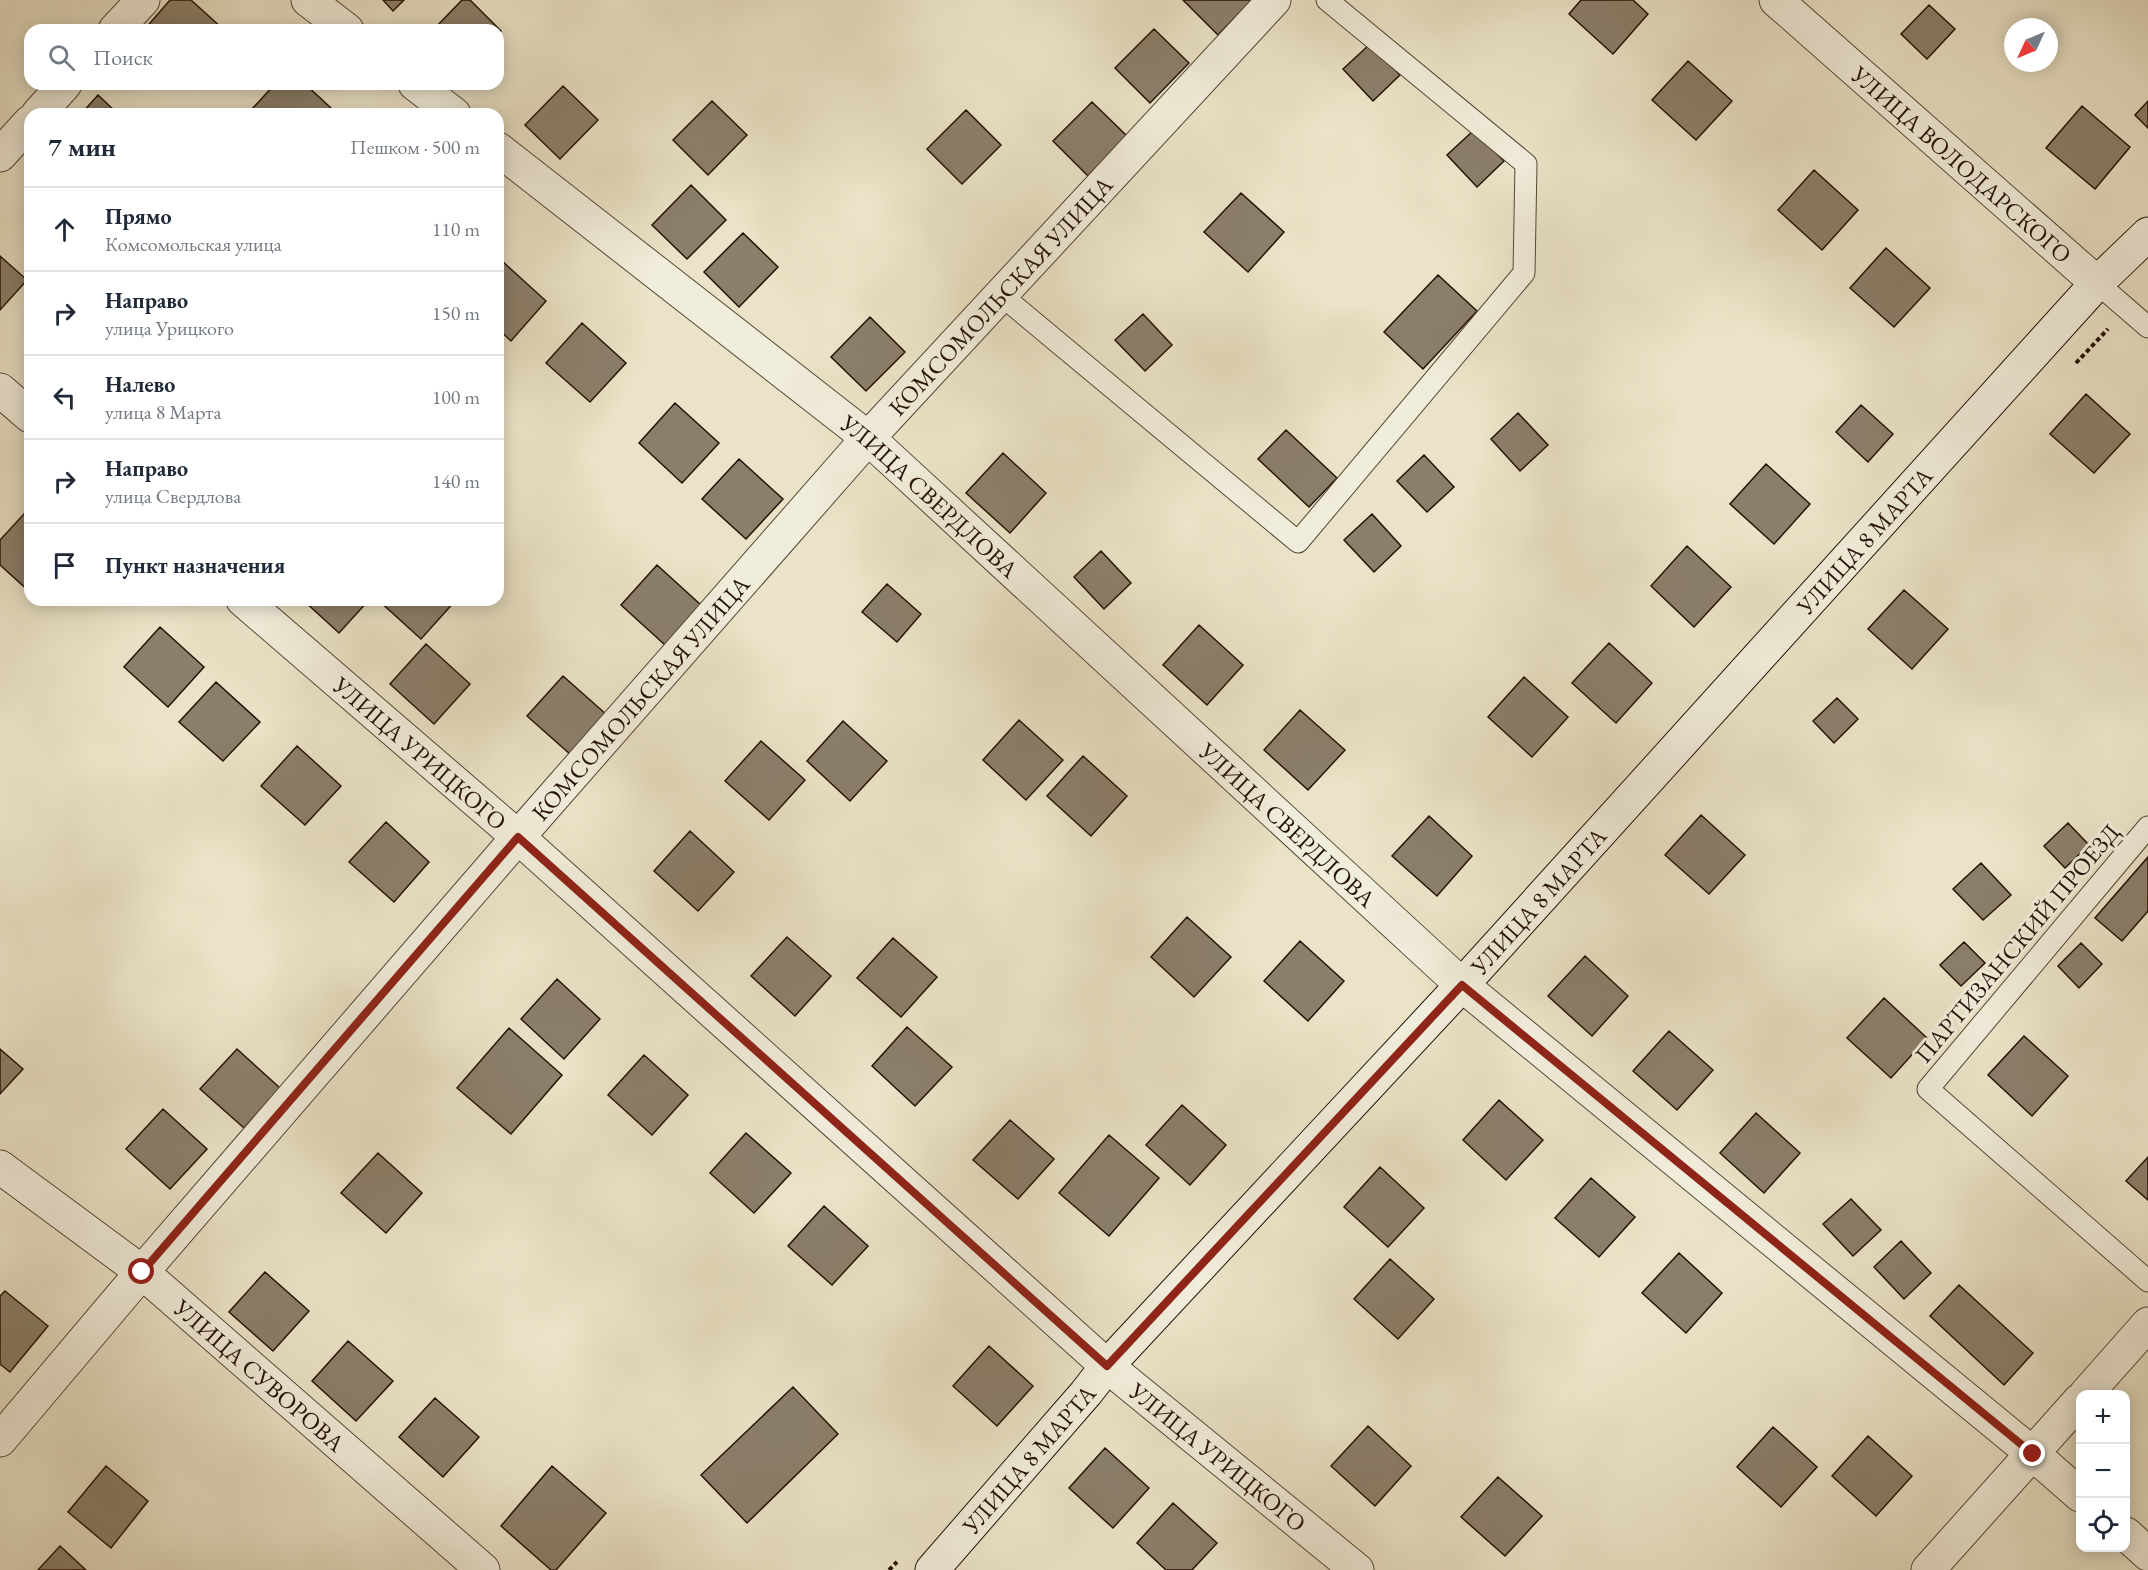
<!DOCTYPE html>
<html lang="ru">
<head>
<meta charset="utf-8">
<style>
	:root { --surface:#fff; --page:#f6f6f7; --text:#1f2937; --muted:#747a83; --line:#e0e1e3 }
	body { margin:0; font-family:"EB Garamond",serif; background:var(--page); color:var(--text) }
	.controls { position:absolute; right:18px; bottom:18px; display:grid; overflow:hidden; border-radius:12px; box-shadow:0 3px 15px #0003 }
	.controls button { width:54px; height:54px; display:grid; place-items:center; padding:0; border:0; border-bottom:2px solid var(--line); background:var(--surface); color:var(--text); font:30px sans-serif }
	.compass { position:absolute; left:2004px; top:18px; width:54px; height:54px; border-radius:50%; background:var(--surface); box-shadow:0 3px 15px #0003; rotate:226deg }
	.stop { position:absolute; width:18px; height:18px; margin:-14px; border:4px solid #8f2418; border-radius:50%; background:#fff }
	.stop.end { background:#8f2418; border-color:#fff; box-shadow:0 2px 6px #0008 }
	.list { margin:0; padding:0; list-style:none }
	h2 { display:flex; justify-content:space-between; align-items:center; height:78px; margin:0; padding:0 24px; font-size:26px }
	h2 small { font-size:20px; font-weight:400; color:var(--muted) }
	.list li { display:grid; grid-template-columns:39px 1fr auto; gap:18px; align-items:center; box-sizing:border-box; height:84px; padding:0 24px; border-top:2px solid var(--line) }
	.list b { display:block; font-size:22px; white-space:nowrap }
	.list p { margin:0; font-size:20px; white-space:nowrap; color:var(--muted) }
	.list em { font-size:20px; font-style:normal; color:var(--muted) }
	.icon { flex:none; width:33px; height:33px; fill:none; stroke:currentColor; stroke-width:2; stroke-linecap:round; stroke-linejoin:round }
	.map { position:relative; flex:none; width:2148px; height:1570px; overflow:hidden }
	.search { position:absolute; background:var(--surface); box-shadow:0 3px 15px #0003; left:24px; top:24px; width:480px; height:66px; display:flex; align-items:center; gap:15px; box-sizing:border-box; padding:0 21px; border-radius:18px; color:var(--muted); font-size:22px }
	.panel { position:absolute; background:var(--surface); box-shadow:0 3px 15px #0003; left:24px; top:108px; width:480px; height:498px; border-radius:18px }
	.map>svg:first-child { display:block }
</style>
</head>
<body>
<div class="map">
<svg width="2148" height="1570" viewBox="0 0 2148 1570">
	<rect width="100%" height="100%" fill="#eae3c7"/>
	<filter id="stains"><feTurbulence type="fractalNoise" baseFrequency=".00333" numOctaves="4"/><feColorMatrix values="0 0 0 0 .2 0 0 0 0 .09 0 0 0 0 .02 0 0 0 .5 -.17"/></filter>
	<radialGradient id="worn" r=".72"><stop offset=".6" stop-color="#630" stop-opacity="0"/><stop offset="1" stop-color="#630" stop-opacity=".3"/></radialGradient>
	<path fill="#8b7f6b" stroke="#251207" stroke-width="1.5" d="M170 0H191L223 29 144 30Z
		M383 0H404L393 11Z
		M462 0H470L501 31 498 34V30H433Z
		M1183 0H1252L1218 35Z
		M1581 0H1633L1648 14 1613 54 1569 14Z
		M1929 5 1955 29 1927 59 1901 34Z
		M1154 29 1189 63 1150 103 1115 68Z
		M1370 44 1400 75 1373 101 1343 69Z
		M1688 61 1732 101 1696 140 1652 100Z
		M275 84H305L332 109 327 114H258L252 109Z
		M563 86 598 120 560 159 525 125Z
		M98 95 118 114H81Z
		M712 101 747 135 708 175 673 140Z
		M2148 101V128L2135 115Z
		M1092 102 1127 136 1088 176 1053 141Z
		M2082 106 2130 147 2095 189 2046 148Z
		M966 110 1001 145 962 184 927 149Z
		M1474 130 1504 161 1477 187 1447 155Z
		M1814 170 1858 210 1822 250 1778 210Z
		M691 185 726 220 687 259 652 225Z
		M1241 193 1284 232 1248 272 1204 232Z
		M743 233 778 267 739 307 704 272Z
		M1886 248 1930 288 1894 327 1850 288Z
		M0 256 27 280 0 310Z
		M502 261 546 301 511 341 498 329V266Z
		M1438 275 1477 311 1423 369 1384 332Z
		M1143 314 1172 345 1145 371 1115 340Z
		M870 317 905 352 866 391 831 357Z
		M582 323 626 363 590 402 546 363Z
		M2086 394 2130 434 2094 473 2050 434Z
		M675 403 719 443 682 483 639 443Z
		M1861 405 1893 434 1868 462 1836 432Z
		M1518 413 1548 445 1520 471 1491 439Z
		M1286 430 1337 478 1309 507 1258 459Z
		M1003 453 1046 493 1010 533 966 493Z
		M1424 455 1454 487 1427 512 1397 481Z
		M739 459 783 499 746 539 702 499Z
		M1766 464 1810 504 1774 544 1730 504Z
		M24 514 30 519V592L0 565V540Z
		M1372 514 1401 546 1374 572 1344 540Z
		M1687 546 1731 587 1694 627 1651 586Z
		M1101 551 1131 583 1104 609 1074 577Z
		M657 565 701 605 665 645 621 605Z
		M887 584 921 614 897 642 862 612Z
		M1904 590 1948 629 1912 669 1868 629Z
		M303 600H369L339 633Z
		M378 600H456L421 639Z
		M1199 625 1243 665 1207 705 1163 665Z
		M160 627 204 667 168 707 124 667Z
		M1609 643 1652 683 1616 723 1572 683Z
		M426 644 470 684 434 724 390 684Z
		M563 676 607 715 571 755 527 716Z
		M1524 677 1568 717 1532 757 1488 717Z
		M216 682 260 722 223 761 179 722Z
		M1837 698 1858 719 1834 743 1813 721Z
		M1300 710 1345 750 1308 790 1264 750Z
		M1019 720 1063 760 1026 800 983 760Z
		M843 721 887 761 850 801 807 761Z
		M761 741 805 780 769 820 725 781Z
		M297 746 341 786 305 825 261 786Z
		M1083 756 1127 796 1091 836 1047 796Z
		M1701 815 1745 855 1709 894 1665 855Z
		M1429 816 1472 856 1437 896 1392 856Z
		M386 822 429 862 394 902 349 862Z
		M2068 823 2089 845 2065 868 2044 846Z
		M690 831 734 872 698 911 654 871Z
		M2148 857V911L2122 941 2095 918Z
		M1981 863 2011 895 1983 920 1953 889Z
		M1187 917 1231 957 1194 997 1151 957Z
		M787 937 831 976 795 1016 751 976Z
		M893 938 937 977 901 1017 857 978Z
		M1300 941 1344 981 1308 1021 1264 981Z
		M1964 942 1985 963 1961 986 1940 965Z
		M2081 943 2102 964 2079 988 2058 966Z
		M1585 956 1628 996 1592 1036 1548 996Z
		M557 979 600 1019 564 1059 521 1019Z
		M1884 998 1927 1038 1891 1078 1847 1038Z
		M907 1027 952 1067 915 1106 872 1066Z
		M509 1028 562 1075 511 1134 457 1088Z
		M1669 1031 1713 1070 1677 1110 1633 1071Z
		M2024 1036 2068 1076 2032 1116 1988 1075Z
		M0 1049 23 1069 0 1094Z
		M237 1049 280 1088 244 1128 200 1089Z
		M644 1055 688 1095 652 1135 608 1095Z
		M1499 1100 1543 1140 1506 1180 1463 1140Z
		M1182 1105 1226 1145 1190 1185 1146 1145Z
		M163 1109 207 1149 170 1189 126 1149Z
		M1756 1113 1800 1153 1764 1193 1720 1153Z
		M1010 1120 1054 1159 1018 1199 973 1160Z
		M746 1133 791 1173 754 1213 710 1173Z
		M1109 1135 1159 1178 1109 1236 1059 1193Z
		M378 1153 422 1193 386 1233 341 1193Z
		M2148 1157V1200L2126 1181Z
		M1380 1167 1424 1208 1388 1247 1344 1207Z
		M1591 1178 1635 1217 1599 1257 1555 1218Z
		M1851 1199 1881 1230 1853 1256 1823 1224Z
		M824 1206 868 1246 832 1285 788 1246Z
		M1901 1241 1931 1273 1904 1299 1874 1267Z
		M1679 1253 1722 1293 1686 1333 1642 1293Z
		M1390 1259 1434 1299 1398 1339 1354 1299Z
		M265 1272 309 1311 273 1351 229 1312Z
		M1959 1285 2033 1353 2004 1385 1930 1316Z
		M5 1291 48 1326 10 1372 0 1364V1296Z
		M348 1341 393 1381 356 1421 312 1381Z
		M989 1346 1033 1386 997 1426 953 1386Z
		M793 1387 838 1434 747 1523 701 1475Z
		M435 1398 479 1437 443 1477 399 1437Z
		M1368 1426 1411 1466 1375 1506 1331 1466Z
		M1773 1427 1817 1467 1781 1507 1737 1467Z
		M1868 1436 1912 1476 1876 1516 1832 1476Z
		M1105 1448 1149 1488 1113 1528 1069 1488Z
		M106 1466 148 1501 111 1548 68 1512Z
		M552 1466 606 1513 556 1570H551L501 1526Z
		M1498 1477 1542 1516 1505 1556 1461 1517Z
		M1173 1503 1217 1543 1192 1570H1166L1137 1543Z
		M60 1546 86 1570H38Z"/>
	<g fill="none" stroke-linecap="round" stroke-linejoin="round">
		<defs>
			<path id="lane" d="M2097 283 2148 327
				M1001 295 1298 542 1524 273 1526 164 1327 0
				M2148 827 1928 1089 2148 1281"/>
			<g id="street">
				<path d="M308 0 347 30"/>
				<path id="s1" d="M1776 0 2097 283"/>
				<path d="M115 30 143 0"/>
				<path d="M415 84 454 114"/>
				<path d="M38 114 65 84"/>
				<path id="s2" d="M498 149 868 438 1462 985 2033 1454 2080 1495"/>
				<path d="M0 155 30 122"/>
				<path d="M0 390 30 416"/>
				<path id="s3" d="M243 600 518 837 1107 1366 1357 1570"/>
				<path id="s4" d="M0 1167 142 1272 483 1570"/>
				<path d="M2086 1394 2148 1324"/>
				<path id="s5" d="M0 1440 142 1272 518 837 868 438 1274 0"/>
				<path d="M2126 1534 2148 1554"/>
				<path d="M1928 1570 2080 1400"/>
			</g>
			<g id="secondary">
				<path id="s6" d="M932 1570 1086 1393 1107 1366 1462 985 2097 283 2148 234"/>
			</g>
		</defs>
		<use href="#lane" stroke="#564637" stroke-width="23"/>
		<use href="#street" stroke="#564637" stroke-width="35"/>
		<use href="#secondary" stroke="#251207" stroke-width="35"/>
		<path stroke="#251207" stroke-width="4" stroke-dasharray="4.5 3" stroke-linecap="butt" d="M2076 363 2108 329
			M889 1570 897 1562"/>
		<use href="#lane" stroke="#f1eddb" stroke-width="21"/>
		<use href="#street" stroke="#f1eddb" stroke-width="33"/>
		<use href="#secondary" stroke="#f1eddb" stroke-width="33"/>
	</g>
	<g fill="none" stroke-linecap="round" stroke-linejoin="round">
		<path stroke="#8f2418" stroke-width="8" d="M142 1272 518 837 1107 1366 1462 985 2033 1454"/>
	</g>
	<g text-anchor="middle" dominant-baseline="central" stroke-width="6" stroke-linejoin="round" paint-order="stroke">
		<g font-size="24" fill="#251207" stroke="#f1eddb">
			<text stroke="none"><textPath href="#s1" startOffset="248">УЛИЦА ВОЛОДАРСКОГО</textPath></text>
			<text stroke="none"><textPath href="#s5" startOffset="1520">КОМСОМОЛЬСКАЯ УЛИЦА</textPath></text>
			<text stroke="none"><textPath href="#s2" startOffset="554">УЛИЦА СВЕРДЛОВА</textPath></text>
			<text stroke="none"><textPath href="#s6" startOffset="1389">УЛИЦА 8 МАРТА</textPath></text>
			<text stroke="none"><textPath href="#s5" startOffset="980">КОМСОМОЛЬСКАЯ УЛИЦА</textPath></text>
			<text stroke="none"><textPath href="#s3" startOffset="234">УЛИЦА УРИЦКОГО</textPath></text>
			<text stroke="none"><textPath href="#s2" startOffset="1040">УЛИЦА СВЕРДЛОВА</textPath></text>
			<text stroke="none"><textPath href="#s6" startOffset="903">УЛИЦА 8 МАРТА</textPath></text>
			<text transform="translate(2017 943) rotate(-50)">ПАРТИЗАНСКИЙ ПРОЕЗД</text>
			<text stroke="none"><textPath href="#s4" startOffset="333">УЛИЦА СУВОРОВА</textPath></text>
			<text stroke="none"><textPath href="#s3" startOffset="1298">УЛИЦА УРИЦКОГО</textPath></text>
			<text stroke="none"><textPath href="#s6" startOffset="147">УЛИЦА 8 МАРТА</textPath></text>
		</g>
	</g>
	<rect width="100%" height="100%" filter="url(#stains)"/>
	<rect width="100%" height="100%" fill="url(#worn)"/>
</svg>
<div class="controls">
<button>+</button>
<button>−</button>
<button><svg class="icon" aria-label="locate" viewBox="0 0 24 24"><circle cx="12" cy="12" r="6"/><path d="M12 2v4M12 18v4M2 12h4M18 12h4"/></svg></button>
</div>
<svg class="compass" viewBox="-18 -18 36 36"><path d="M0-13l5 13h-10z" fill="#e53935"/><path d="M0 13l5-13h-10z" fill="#747a83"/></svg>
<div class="stop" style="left:142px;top:1272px"></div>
<div class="stop end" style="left:2033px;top:1454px"></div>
<div class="search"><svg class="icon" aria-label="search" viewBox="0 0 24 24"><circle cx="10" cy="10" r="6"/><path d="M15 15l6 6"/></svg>Поиск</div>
<section class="panel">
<h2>7 мин<small>Пешком · 500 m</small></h2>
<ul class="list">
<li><svg class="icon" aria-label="ahead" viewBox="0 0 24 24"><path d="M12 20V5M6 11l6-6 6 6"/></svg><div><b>Прямо</b><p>Комсомольская улица</p></div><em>110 m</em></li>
<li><svg class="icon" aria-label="right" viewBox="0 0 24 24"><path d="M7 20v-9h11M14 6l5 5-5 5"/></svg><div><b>Направо</b><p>улица Урицкого</p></div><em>150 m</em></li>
<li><svg class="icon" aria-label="left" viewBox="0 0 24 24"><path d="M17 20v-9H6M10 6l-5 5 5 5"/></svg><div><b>Налево</b><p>улица 8 Марта</p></div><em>100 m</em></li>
<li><svg class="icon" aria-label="right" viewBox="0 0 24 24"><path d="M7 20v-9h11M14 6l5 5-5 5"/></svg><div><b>Направо</b><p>улица Свердлова</p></div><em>140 m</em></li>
<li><svg class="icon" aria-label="arrive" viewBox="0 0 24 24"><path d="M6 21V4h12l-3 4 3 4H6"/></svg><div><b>Пункт назначения</b></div></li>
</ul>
</section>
</div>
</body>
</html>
